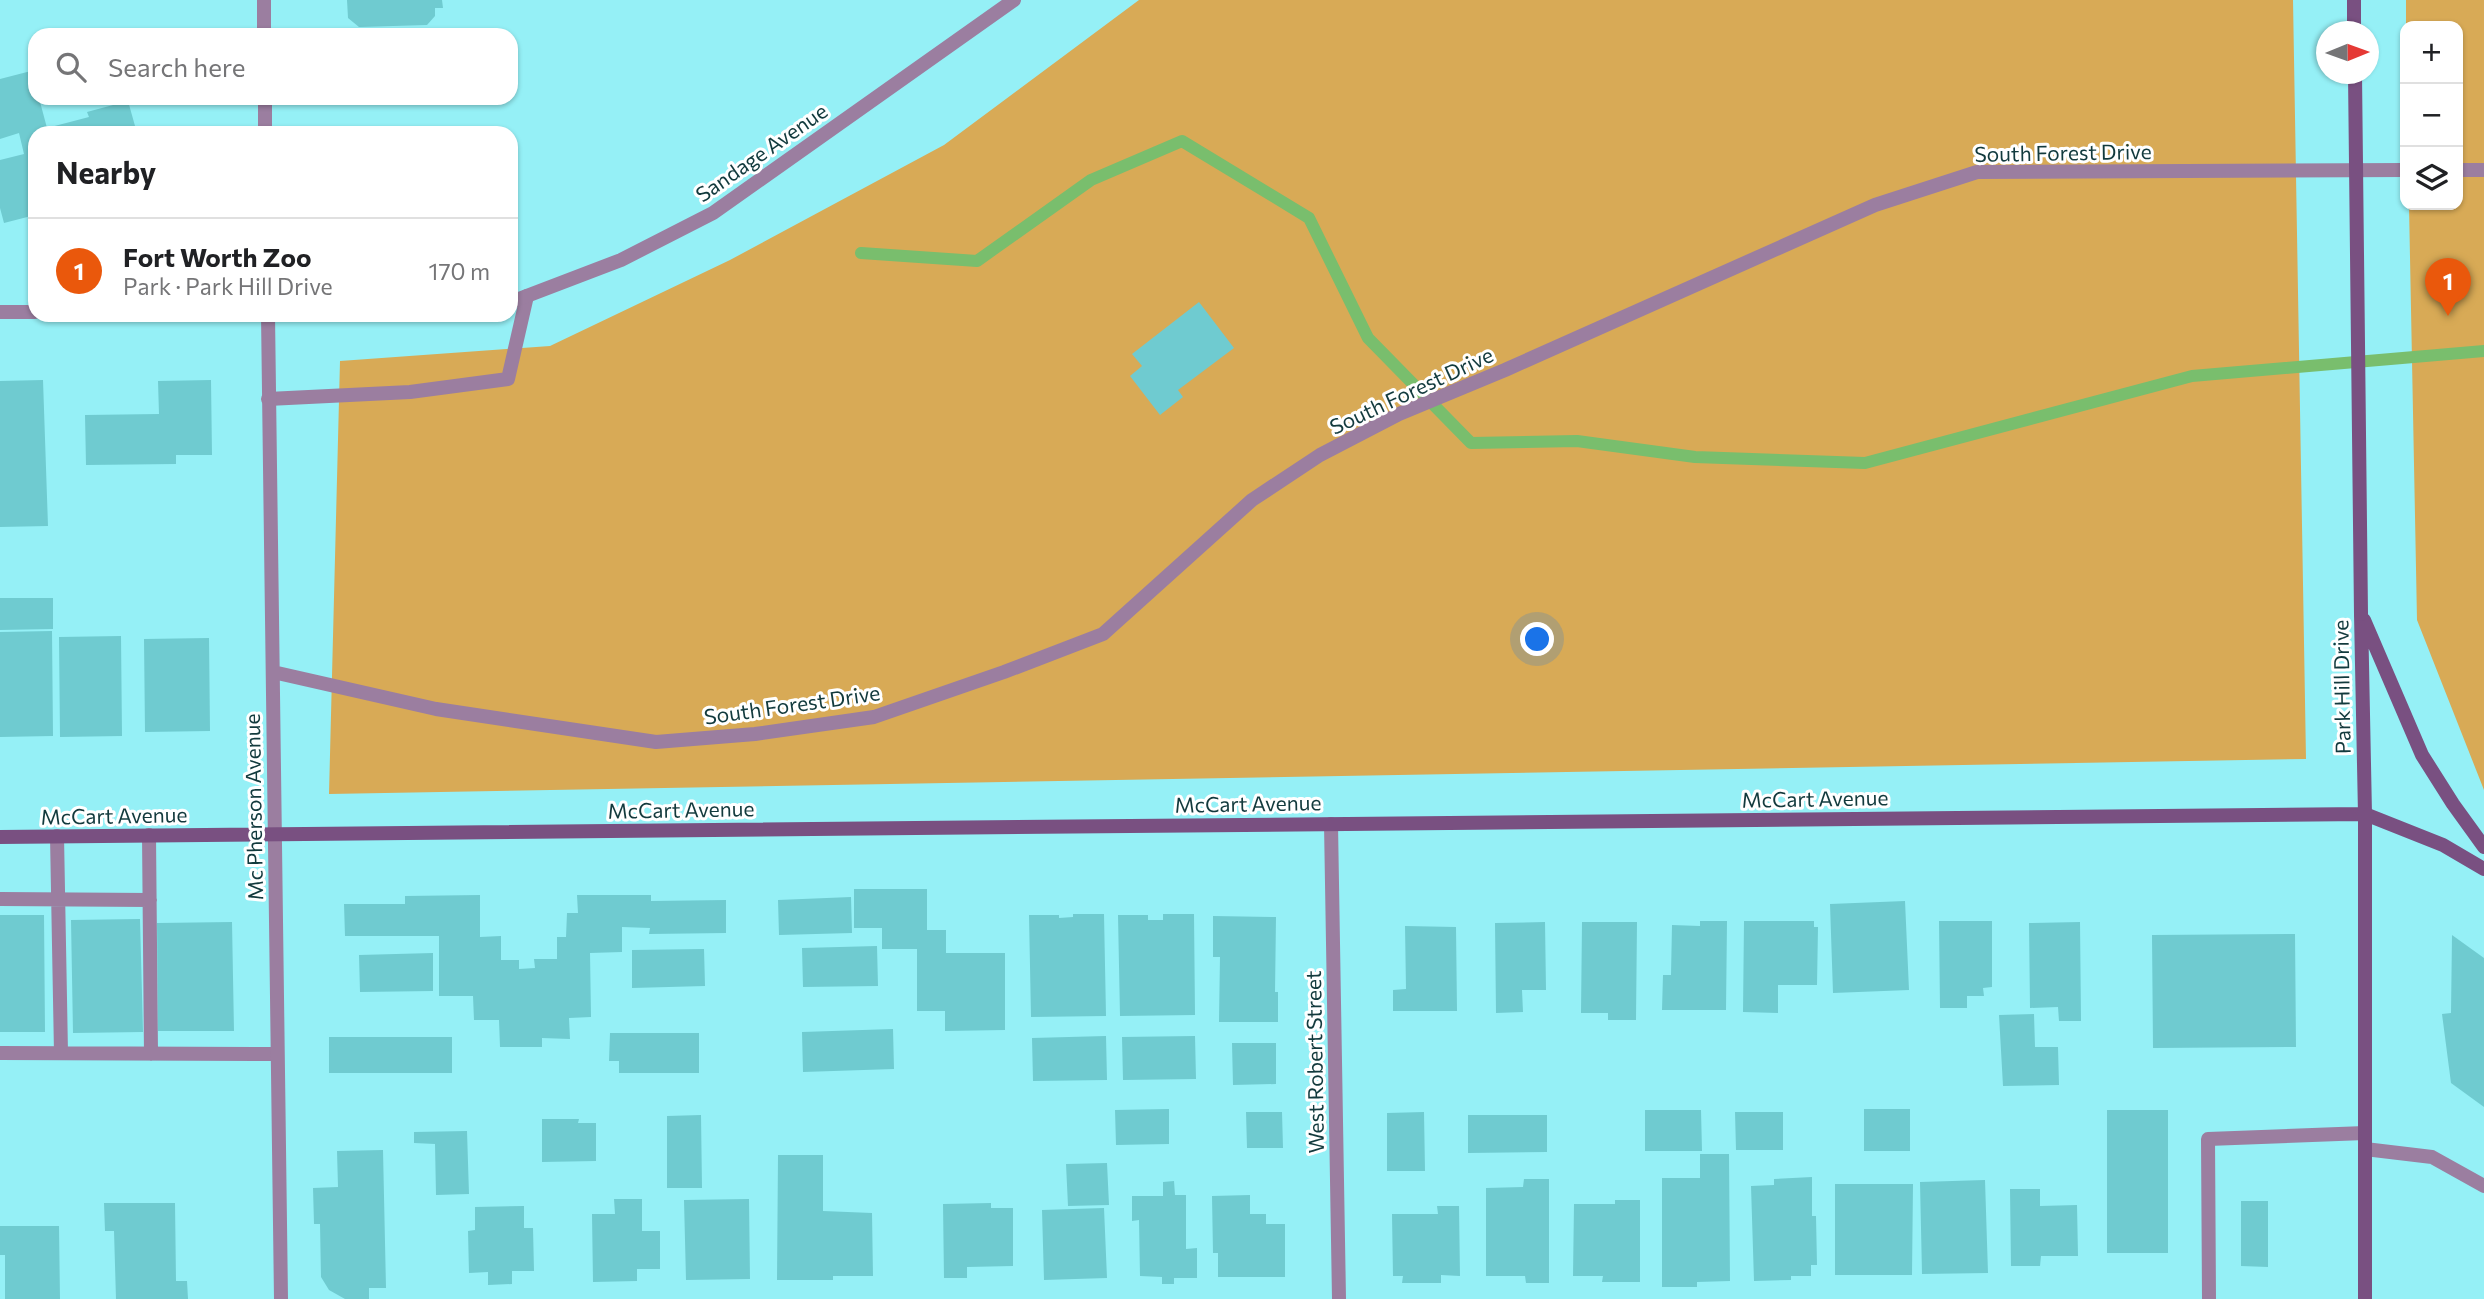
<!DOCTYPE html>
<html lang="en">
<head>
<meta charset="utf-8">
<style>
	:root { --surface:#fff; --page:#f2f2f2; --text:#202124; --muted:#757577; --line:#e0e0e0; --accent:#ea580c }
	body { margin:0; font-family:Commissioner,sans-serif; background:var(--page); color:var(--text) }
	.controls { position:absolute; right:21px; top:21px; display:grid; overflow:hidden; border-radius:14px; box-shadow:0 2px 5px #0004 }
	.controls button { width:63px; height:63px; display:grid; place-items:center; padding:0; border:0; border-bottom:2px solid var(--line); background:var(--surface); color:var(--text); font:35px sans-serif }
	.compass { position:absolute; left:2316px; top:21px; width:63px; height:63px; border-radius:50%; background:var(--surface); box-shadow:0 2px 5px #0004; rotate:89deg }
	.you { position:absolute; left:1538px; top:640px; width:24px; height:24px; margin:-18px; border:5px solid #fff; border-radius:50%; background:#1a73e8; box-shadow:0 0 0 10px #1a73e833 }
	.badge { display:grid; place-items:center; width:46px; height:46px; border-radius:50%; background:var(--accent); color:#fff; font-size:23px; font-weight:700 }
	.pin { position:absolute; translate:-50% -58px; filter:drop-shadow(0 2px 4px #0008) }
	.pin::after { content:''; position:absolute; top:37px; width:24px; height:21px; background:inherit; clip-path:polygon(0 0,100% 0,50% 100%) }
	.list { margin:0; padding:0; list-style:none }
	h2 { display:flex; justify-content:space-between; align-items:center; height:91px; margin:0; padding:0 28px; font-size:30px }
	h2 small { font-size:23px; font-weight:400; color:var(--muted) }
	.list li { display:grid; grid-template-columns:46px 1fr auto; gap:21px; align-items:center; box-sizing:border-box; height:105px; padding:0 28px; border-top:2px solid var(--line) }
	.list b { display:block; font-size:26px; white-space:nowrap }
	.list p { margin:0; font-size:23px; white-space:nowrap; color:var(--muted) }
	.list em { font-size:23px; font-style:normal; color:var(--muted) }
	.icon { flex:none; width:38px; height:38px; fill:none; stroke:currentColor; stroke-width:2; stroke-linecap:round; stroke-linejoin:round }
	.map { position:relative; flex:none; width:2484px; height:1299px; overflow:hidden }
	.search { position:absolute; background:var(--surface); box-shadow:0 2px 5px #0004; left:28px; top:28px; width:490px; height:77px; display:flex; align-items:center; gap:18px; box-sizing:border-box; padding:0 24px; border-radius:21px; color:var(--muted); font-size:26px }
	.panel { position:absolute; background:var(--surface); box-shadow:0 2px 5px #0004; left:28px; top:126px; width:490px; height:196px; border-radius:21px }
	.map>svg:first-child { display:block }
</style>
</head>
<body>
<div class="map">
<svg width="2484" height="1299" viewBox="0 0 2484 1299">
	<rect width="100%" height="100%" fill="#95f0f6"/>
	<path fill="#d8aa56" d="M1139 0H2293L2306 759 329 794 340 361 550 346 730 260 944 145Z
		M2406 0H2484V790L2417 620 2409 205H2458V26H2406Z"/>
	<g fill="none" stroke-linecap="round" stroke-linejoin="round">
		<path stroke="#79be6d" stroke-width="12" d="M861 253 977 261 1091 180 1182 141 1309 218 1368 338 1471 443 1577 441 1695 457 1865 463 2192 376 2484 351"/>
	</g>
	<path fill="#6fcbd0" d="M347 0H442L443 8H435V16L427 25 359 27 348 18Z
		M31 71 35 84V98H39L47 128 89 117 87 112 128 101 137 133H35V215L4 223 0 208V160L24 154 19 133 0 139V79Z
		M1199 302 1234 348 1178 390 1183 397 1160 415 1130 376 1142 366 1132 354Z
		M43 380 48 526 0 527V381Z
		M211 380 212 455H176V464L86 465 85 415 159 414 158 381Z
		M0 598H53V629L0 630Z
		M52 631 53 736 0 737V632Z
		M121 636 122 736 60 737 59 637Z
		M209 638 210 731 145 732 144 639Z
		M854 889H927V930H946V953H1005V1030L945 1031V1011H917V949H882V928H854Z
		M480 895V937L501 936V960H519V969L535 968 534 959H557V937H566L567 913H578L577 895H651V901L726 900V933L649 934 650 928 622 927V952L590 953 591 1017 569 1018 570 1039 542 1038V1047H500L499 1020H474L473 996H439V936H345L344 904H405V896Z
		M851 897 852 933 779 935 778 900Z
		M1905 901 1909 990 1833 993 1830 904Z
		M1073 914H1104L1106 1016 1031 1017 1029 915H1059V918L1073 917Z
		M1163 914H1194L1195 1015 1120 1016 1118 915H1148V920H1163Z
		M0 915H44L45 1032H0Z
		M1213 916 1276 917 1275 992H1278V1022H1219L1220 957H1213Z
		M140 919 143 1032 73 1033 71 920Z
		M1700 921H1727L1726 1010H1662L1663 975H1671L1672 925 1700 926Z
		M1744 921H1814V927H1818L1817 985H1778V1013L1743 1012Z
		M1939 921H1992V987L1983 988 1984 996H1967V1008H1940Z
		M232 922 234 1031H158L157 923Z
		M1545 922 1546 990H1522L1523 1012 1496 1013 1495 923Z
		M1582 922H1637L1636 1020H1608V1013H1581Z
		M2080 922 2081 1021H2059L2058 1007 2030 1008 2029 923Z
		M1405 926 1456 927 1457 1011H1393V990L1406 989Z
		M2295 934 2296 1047 2153 1048 2152 935Z
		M2452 935 2484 958V1107L2451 1083 2442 1014 2451 1013Z
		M877 946 878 986 803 987 802 948Z
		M704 949 705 986 632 988V950Z
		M433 953V991L360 992 359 955Z
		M2034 1014 2035 1047H2058L2059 1085 2003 1086 1999 1015Z
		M893 1029 894 1069 803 1072 802 1032Z
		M610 1033H699V1073H619V1061H609Z
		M1106 1036 1107 1080 1033 1081 1032 1038Z
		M1195 1036 1196 1079 1123 1080 1122 1037Z
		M329 1037H452V1073H329Z
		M1232 1043H1276V1084L1233 1085Z
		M1169 1109V1144L1116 1145 1115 1110Z
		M1864 1109H1910V1151H1864Z
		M1645 1110H1701L1702 1151H1645Z
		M2107 1110H2168V1253H2107Z
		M1246 1112H1282L1283 1148H1247Z
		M1424 1112 1425 1171H1387V1113Z
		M1735 1112H1783V1150H1736Z
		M701 1115 702 1188H667V1116Z
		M1468 1115H1547V1152L1468 1153Z
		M542 1119H579L578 1123H596V1161L542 1162Z
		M467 1131 469 1194 436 1195 435 1144 414 1143V1132Z
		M383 1150 386 1288H369V1299H345L329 1290 321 1277 320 1224H314L313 1188 338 1187 337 1151Z
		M1700 1154H1729L1730 1281 1697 1282V1287H1662V1178H1700Z
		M778 1155H823V1211L872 1213 873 1276H833V1280H777Z
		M1107 1163 1109 1205 1068 1206 1066 1164Z
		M1812 1177V1216H1816L1817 1265H1811V1276H1791V1280L1754 1281 1751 1186 1774 1185V1179Z
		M1524 1179H1549V1283H1526L1525 1276H1486V1188L1523 1187Z
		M1985 1180 1988 1273 1922 1274 1920 1182Z
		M1174 1181 1175 1195H1186V1249L1197 1248V1278H1174V1284H1162V1277L1140 1276 1139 1220 1132 1221V1196H1163V1182Z
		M1835 1184H1913L1912 1275H1835Z
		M2010 1189H2040V1206L2077 1205 2078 1256H2041L2040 1266H2011Z
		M1250 1195V1214H1266V1224H1285V1277H1218V1253H1213L1212 1196Z
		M614 1199H642V1231H660V1269H637V1281L593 1282 592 1214H615Z
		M749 1199 750 1279 686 1280 684 1200Z
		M1615 1200H1640V1282H1602L1603 1276H1573L1574 1204H1615Z
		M2241 1201H2268V1267L2241 1266Z
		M104 1203H175L176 1281H187L188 1299H116L114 1231H105Z
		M991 1203V1208H1013V1266L967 1267V1278H944L943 1204Z
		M524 1206V1228H533L534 1271H512V1284L488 1285V1272L469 1273 468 1231 475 1230V1207Z
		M1437 1206H1459L1460 1276 1441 1275V1283H1402L1403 1276H1393L1392 1214H1438Z
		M1104 1208 1107 1278 1044 1280 1042 1210Z
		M0 1226H59L60 1299H5V1255H0Z"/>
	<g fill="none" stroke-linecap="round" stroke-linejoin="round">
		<path stroke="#9b7ea0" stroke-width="14" d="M268 399 410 392 508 379 527 296
			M149 835 151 1054
			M57 836 61 1053
			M0 899 150 900
			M0 1053 277 1054
			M2365 1149 2432 1157 2484 1186
			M2209 1299 2208 1139 2365 1133"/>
		<path stroke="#9b7ea0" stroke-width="14" d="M264 0V35
			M265 98V133
			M2458 170H2484
			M511 302 621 260 713 213 1014 0
			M0 312H35
			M268 315 281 1299
			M273 672 436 709 656 742 755 734 874 717 1004 672 1103 634 1252 500 1320 455 1399 414 1505 370 1875 205 1977 172 2405 170
			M1331 824 1339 1299"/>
		<path stroke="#795081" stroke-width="14" d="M2354 0V32
			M2361 614 2365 814V1299
			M2364 620 2422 755 2453 804 2484 847
			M0 837 2365 814 2443 845 2484 869"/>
		<path stroke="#795081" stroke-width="14" d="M2355 74 2361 614"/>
	</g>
	<g text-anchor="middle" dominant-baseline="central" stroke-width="6" stroke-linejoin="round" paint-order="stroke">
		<g font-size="21" fill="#123a3d" stroke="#fff">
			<text transform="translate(761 152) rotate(-35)">Sandage Avenue</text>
			<text transform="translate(2063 152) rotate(-1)">South Forest Drive</text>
			<text transform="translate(1411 390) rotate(-25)">South Forest Drive</text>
			<text transform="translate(2341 687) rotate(-91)">Park Hill Drive</text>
			<text transform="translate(792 704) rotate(-8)">South Forest Drive</text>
			<text transform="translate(1815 798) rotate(-1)">McCart Avenue</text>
			<text transform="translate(1248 803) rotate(-1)">McCart Avenue</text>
			<text transform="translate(253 807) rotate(-91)">Mc Pherson Avenue</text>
			<text transform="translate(681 809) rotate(-1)">McCart Avenue</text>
			<text transform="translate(114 815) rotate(-1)">McCart Avenue</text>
			<text transform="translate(1314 1062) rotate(-91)">West Robert Street</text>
		</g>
	</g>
</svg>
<div class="controls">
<button>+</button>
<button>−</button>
<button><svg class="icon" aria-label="layers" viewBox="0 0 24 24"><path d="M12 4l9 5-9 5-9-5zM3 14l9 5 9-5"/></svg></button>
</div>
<svg class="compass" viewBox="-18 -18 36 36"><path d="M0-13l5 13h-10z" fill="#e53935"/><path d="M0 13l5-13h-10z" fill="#757577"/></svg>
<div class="you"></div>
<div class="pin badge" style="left:2448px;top:316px">1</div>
<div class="search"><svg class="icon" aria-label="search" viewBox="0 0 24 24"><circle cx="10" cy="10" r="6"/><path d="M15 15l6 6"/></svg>Search here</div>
<section class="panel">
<h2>Nearby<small></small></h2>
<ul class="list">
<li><span class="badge">1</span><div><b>Fort Worth Zoo</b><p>Park · Park Hill Drive</p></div><em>170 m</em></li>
</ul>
</section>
</div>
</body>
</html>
